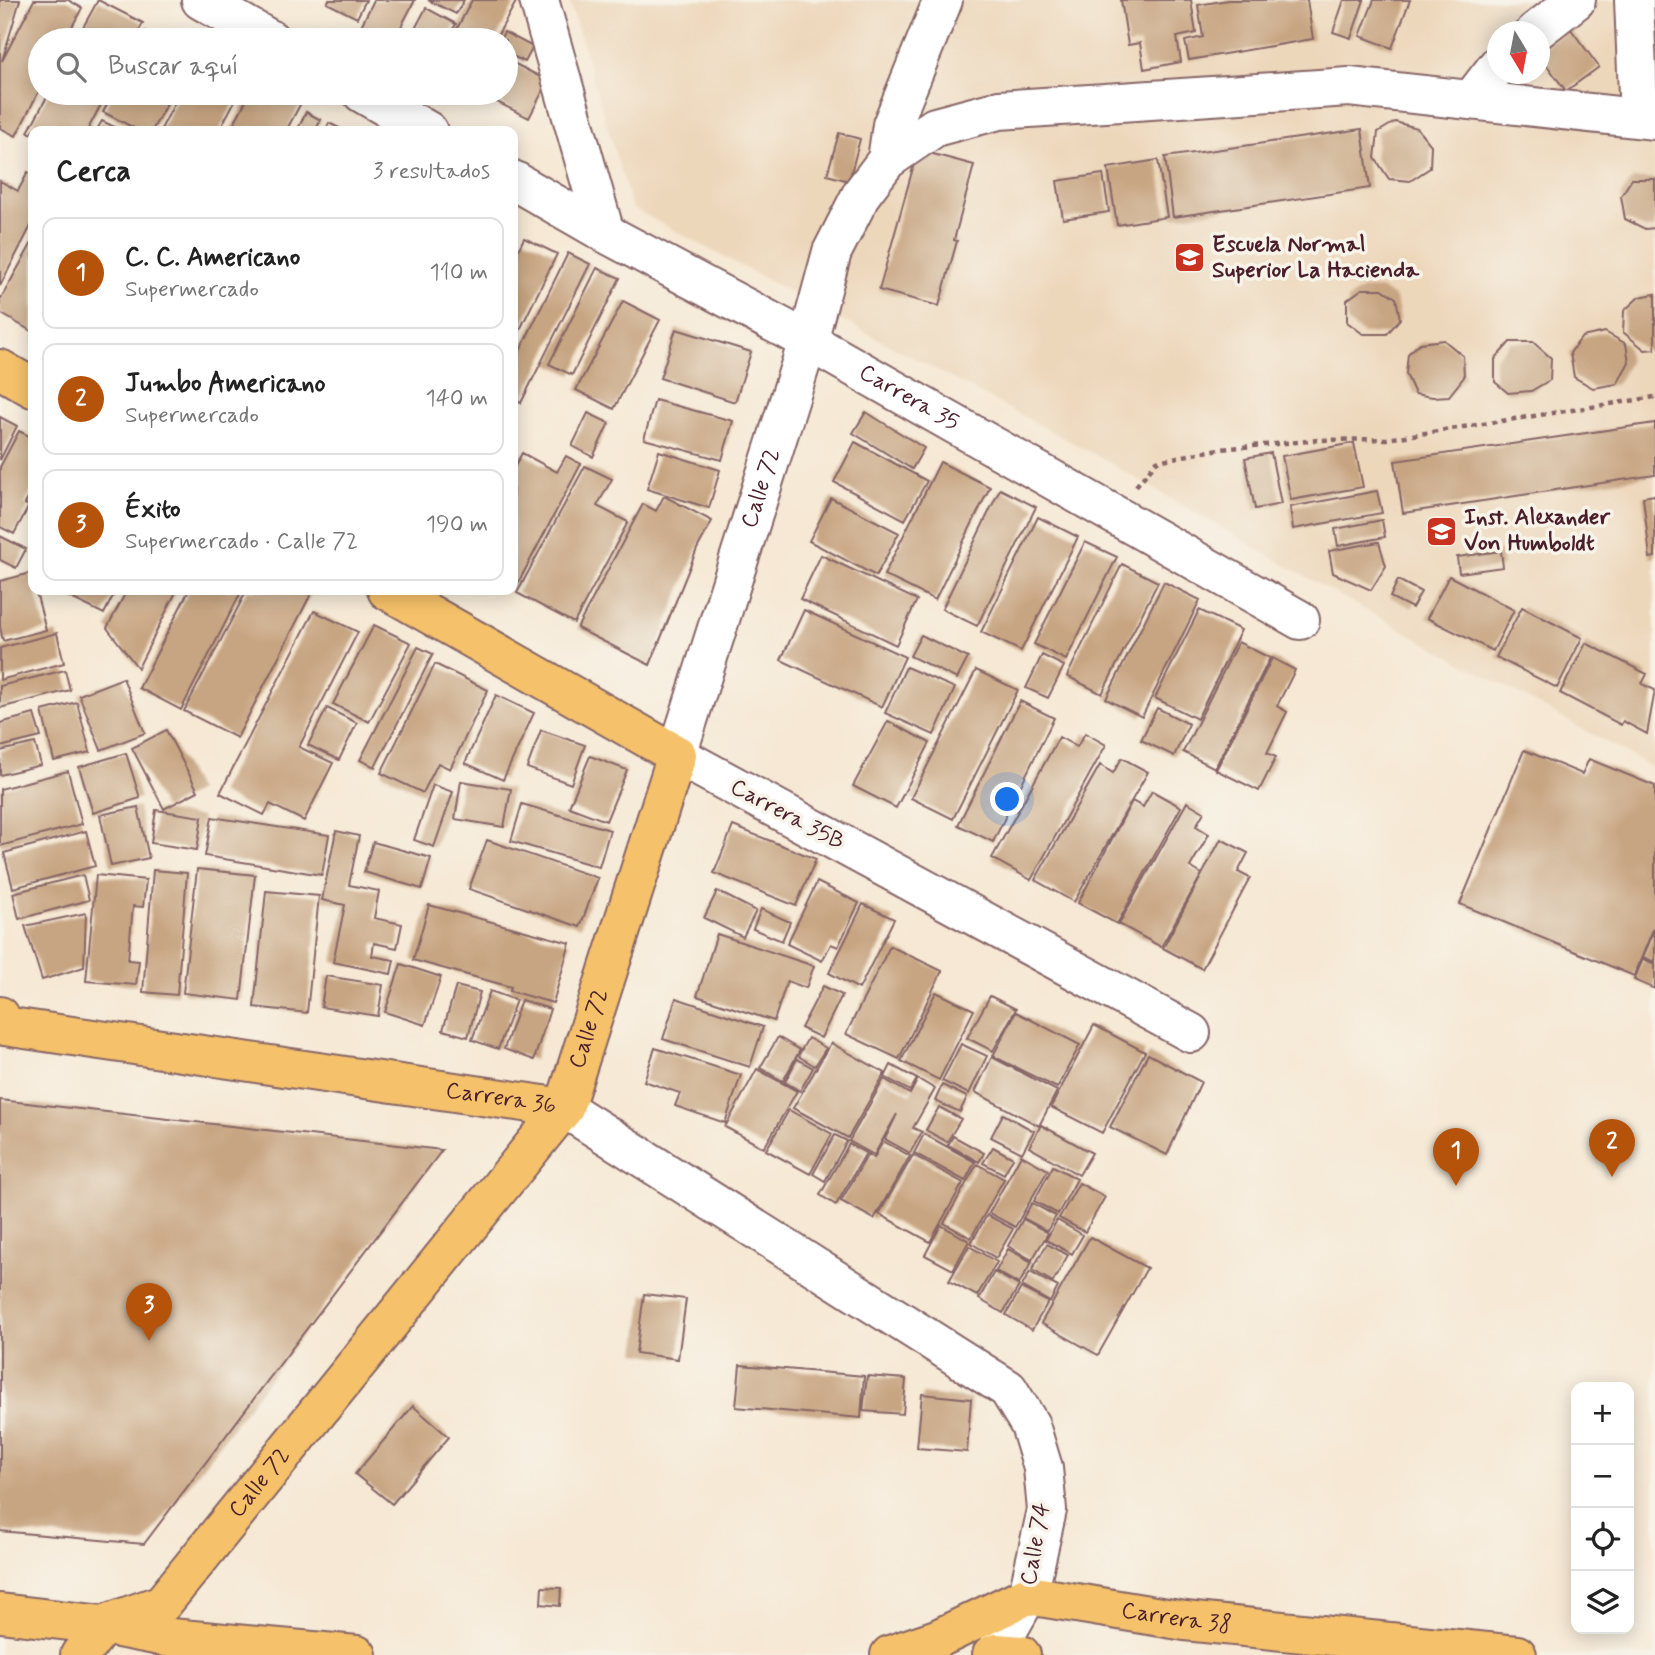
<!DOCTYPE html>
<html lang="es">
<head>
<meta charset="utf-8">
<style>
	:root { --surface:#fff; --page:#f2f2f2; --text:#222; --muted:#767676; --line:#e0e0e0; --accent:#b45309 }
	body { margin:0; font-family:Mynerve,sans-serif; background:var(--page); color:var(--text) }
	.controls { position:absolute; right:21px; bottom:21px; display:grid; overflow:hidden; border-radius:14px; box-shadow:0 4px 18px #0003 }
	.controls button { width:63px; height:63px; display:grid; place-items:center; padding:0; border:0; border-bottom:2px solid var(--line); background:var(--surface); color:var(--text); font:35px sans-serif }
	.compass { position:absolute; left:1487px; top:21px; width:63px; height:63px; border-radius:50%; background:var(--surface); box-shadow:0 4px 18px #0003; rotate:170deg }
	.you { position:absolute; left:1008px; top:800px; width:24px; height:24px; margin:-18px; border:5px solid #fff; border-radius:50%; background:#1a73e8; box-shadow:0 0 0 10px #1a73e833 }
	.badge { display:grid; place-items:center; width:46px; height:46px; border-radius:50%; background:var(--accent); color:#fff; font-size:23px; font-weight:700 }
	.pin { position:absolute; translate:-50% -58px; filter:drop-shadow(0 2px 4px #0008) }
	.pin::after { content:''; position:absolute; top:37px; width:24px; height:21px; background:inherit; clip-path:polygon(0 0,100% 0,50% 100%) }
	.list { margin:0; padding:0; list-style:none }
	h2 { display:flex; justify-content:space-between; align-items:center; height:91px; margin:0; padding:0 28px; font-size:30px }
	h2 small { font-size:23px; font-weight:400; color:var(--muted) }
	.list li { display:grid; grid-template-columns:46px 1fr auto; gap:21px; align-items:center; box-sizing:border-box; height:112px; margin:0 14px 14px; padding:0 14px; border:2px solid var(--line); border-radius:14px }
	.list b { display:block; font-size:26px; white-space:nowrap }
	.list p { margin:0; font-size:23px; white-space:nowrap; color:var(--muted) }
	.list em { font-size:23px; font-style:normal; color:var(--muted) }
	.icon { flex:none; width:38px; height:38px; fill:none; stroke:currentColor; stroke-width:2; stroke-linecap:round; stroke-linejoin:round }
	.map { position:relative; flex:none; width:1655px; height:1655px; overflow:hidden }
	.search { position:absolute; background:var(--surface); box-shadow:0 4px 18px #0003; left:28px; top:28px; width:490px; height:77px; display:flex; align-items:center; gap:18px; box-sizing:border-box; padding:0 24px; border-radius:38px; color:var(--muted); font-size:26px }
	.panel { position:absolute; background:var(--surface); box-shadow:0 4px 18px #0003; left:28px; top:126px; width:490px; height:469px; border-radius:14px }
	.map>svg:first-child { display:block }
</style>
</head>
<body>
<div class="map">
<svg width="1655" height="1655" viewBox="0 0 1655 1655">
	<rect width="100%" height="100%" fill="#f7f3e8"/>
	<filter id="ink" filterUnits="userSpaceOnUse"><feTurbulence type="fractalNoise" baseFrequency=".0143" numOctaves="2"/><feDisplacementMap in="SourceGraphic" scale="14" xChannelSelector="R" yChannelSelector="G"/><feConvolveMatrix kernelMatrix="1 2 1 2 8 2 1 2 1" color-interpolation-filters="sRGB"/></filter>
	<filter id="wash" filterUnits="userSpaceOnUse"><feTurbulence type="fractalNoise" baseFrequency=".00686" numOctaves="4" result="noise"/><feDisplacementMap in="SourceGraphic" scale="28" xChannelSelector="R" yChannelSelector="G"/><feGaussianBlur stdDeviation="1.57" result="paint"/><feColorMatrix in="noise" values="0 0 0 0 0 0 0 0 0 0 0 0 0 0 0 0 0 1.4 0 .05"/><feComposite in="paint" operator="in"/></filter>
	<g filter="url(#wash)">
		<rect width="100%" height="100%" fill="#f6e8d4"/>
		<path fill="#edd7bb" fill-rule="evenodd" d="M569 0H1655V769L1315 582 1092 453 632 208ZM1498 32H1540V74H1498Z"/>
		<g id="blocks">
			<path fill="#c7a582" d="M0 0H20L2 61 34 0H68L82 8 65 40H40V89L16 136 0 128Z
				M98 0 143 23 134 40H76Z
				M329 0H366L357 18 327 3Z
				M374 0H415L394 40H389L361 26Z
				M428 0H464L456 14Z
				M472 0H517L495 40H451Z
				M1121 0H1191L1196 33 1177 37 1181 62 1144 69 1140 43 1128 45Z
				M1228 0H1307L1313 39 1189 60 1185 41 1203 37 1198 5Z
				M1344 0H1364L1351 38 1333 32Z
				M1374 0H1410L1392 48 1360 36Z
				M426 8 456 24 447 40H409Z
				M1570 28 1599 67 1566 91 1540 56V50Z
				M145 31 164 40H140Z
				M504 32 533 47 525 62 506 53V40H500Z
				M506 59 548 81 529 118 479 93H506Z
				M49 93H107L87 131H33V134L28 132Z
				M113 93H172L152 131H140L103 112Z
				M180 93H239L219 131H166L161 129Z
				M250 93H282L301 103 286 131H230Z
				M306 112 321 120 315 131H297Z
				M102 121 123 131H96Z
				M1395 122 1417 128 1431 145 1430 168 1410 181 1389 179 1375 158 1378 132Z
				M329 123 345 131H325Z
				M1362 129 1370 188 1173 217 1165 157Z
				M839 133 860 139 849 181 827 175Z
				M918 150 974 165 954 240 957 241 939 306 879 290Z
				M1158 160 1167 217 1117 225 1108 168Z
				M28 172 33 175V222L0 286V181L18 191Z
				M1103 174 1109 212 1063 219 1057 181Z
				M1632 179H1655V228L1645 229 1625 219 1621 196Z
				M524 238 557 254 513 344V261Z
				M33 241V332L0 313V300Z
				M568 253 590 264 521 403 513 399V365Z
				M597 268 620 278 572 375 549 364Z
				M1362 289H1382L1396 298 1400 319 1387 334H1363L1347 322V300Z
				M1655 294V349L1645 350 1623 332 1624 311 1639 297Z
				M623 301 660 320 614 409 576 390Z
				M676 329 751 352 735 402 660 378Z
				M1605 332 1626 344 1629 362 1617 384 1593 388 1574 377 1570 353 1582 337Z
				M1444 340 1463 356 1464 377 1449 396 1433 397 1415 394 1406 374 1408 354 1420 343Z
				M1510 342H1533L1551 358 1550 380 1531 391 1508 393 1495 382V359Z
				M655 400 733 421 722 460 644 439Z
				M866 412 924 448 912 469 853 433Z
				M588 413 609 423 593 457 572 446Z
				M0 417 17 426 0 460Z
				M1655 423V475L1403 513 1395 461Z
				M19 431 33 438V489L25 504 29 506 14 534 0 527V467Z
				M855 442 927 481 905 520 834 482Z
				M1354 443 1363 487 1291 500 1282 456Z
				M659 451 720 470 709 508 647 489Z
				M522 453 557 472 566 456 581 464 516 587 513 585V470Z
				M1271 453 1281 504 1255 509 1245 458Z
				M940 462 990 487 935 600 884 575Z
				M585 466 612 479 597 506 628 522 574 623 517 593Z
				M1000 489 1036 507 977 626 942 609Z
				M1377 491 1382 513 1293 529 1290 507Z
				M1655 495V557L1650 558 1643 497Z
				M664 496 712 521 697 549 650 665 577 628 643 504 656 511Z
				M831 498 899 533 876 576 809 541Z
				M1038 517 1078 537 1021 651 981 632Z
				M1382 520 1385 537 1338 546 1335 529Z
				M0 536 26 549 16 568 0 560Z
				M1085 542 1117 557 1066 660 1034 644Z
				M1379 542 1386 566 1371 590 1333 573 1329 551Z
				M1501 551 1503 567 1459 573 1457 557Z
				M821 555 917 600 896 645 800 599Z
				M1122 564 1158 582 1102 694 1067 676Z
				M31 573 46 630 3 641 0 627V581Z
				M1449 576 1514 610 1493 651 1427 618Z
				M1398 580 1421 592 1412 608 1390 597Z
				M1164 582 1200 600 1142 717 1106 699Z
				M55 590H116L104 614Z
				M127 590H177L138 668 107 628Z
				M189 590H242L181 710 139 688Z
				M247 590H313L237 738 184 711Z
				M1522 607 1582 638 1557 688 1496 657Z
				M804 610 905 657 882 707 781 660Z
				M1199 610 1241 630 1197 719 1155 698Z
				M314 611 358 632 299 747 333 763 304 821 270 804 264 815 220 793Z
				M374 625 411 643 369 722 333 704Z
				M57 633 64 663 0 680V648Z
				M921 635 968 658 957 679 910 656Z
				M1238 642 1270 658 1215 768 1183 752Z
				M1586 643 1647 674 1642 684 1655 690 1647 734 1623 721 1621 725 1560 693Z
				M418 647 433 654 375 767 360 760Z
				M1042 655 1064 666 1048 698 1026 688Z
				M1272 658 1295 670 1277 706 1287 712 1267 753 1276 757 1259 791 1216 770Z
				M435 664 488 690 450 769 438 763 423 793 381 773Z
				M906 667 955 688 934 735 885 713Z
				M65 670 70 690 0 708V686Z
				M976 670 1018 690 953 819 911 798Z
				M123 678 145 733 101 750 79 695Z
				M496 695 534 713 503 780 465 763Z
				M1020 701 1054 718 993 842 958 825Z
				M77 702 90 752 54 761 42 711Z
				M327 708 357 723 339 760 308 745Z
				M1157 708 1189 724 1174 756 1141 740Z
				M34 714 41 737 0 747V723Z
				M888 721 930 743 896 808 853 786Z
				M166 730 198 791 164 809 132 748Z
				M541 730 585 745 571 784 527 768Z
				M1085 733 1106 745 1031 880 992 858 1059 737 1077 747Z
				M35 743 41 765 0 775V751Z
				M1524 750 1582 774 1589 759 1655 786V924L1634 976 1460 904Z
				M126 753 140 798 93 813 79 767Z
				M590 756 627 770 606 821 569 807Z
				M1122 758 1148 772 1074 902 1035 880 1100 765 1113 773Z
				M68 771 82 824 0 846V789Z
				M461 781 511 789 504 827 455 819Z
				M433 785 453 792 434 847 414 840Z
				M1152 791 1181 807 1117 924 1078 903 1132 801 1143 807Z
				M1187 802 1204 812 1196 826 1209 834 1190 867 1202 874 1161 947 1119 924Z
				M522 804 610 830 599 867 511 841Z
				M138 807 149 858 111 866 100 815Z
				M156 810 202 817 197 850 151 843Z
				M212 817 329 835 322 875 205 856Z
				M733 826 816 859 796 906 714 873Z
				M86 831 95 866 13 888 4 853Z
				M336 831 359 836 349 885 379 891 374 918 402 924 397 948 374 943 372 956 394 960 391 974 333 962 345 905 322 900Z
				M1221 839 1248 853 1238 872 1250 878 1202 969 1163 948Z
				M487 840 598 878 580 927 469 889Z
				M373 842 431 858 422 889 364 872Z
				M197 869 255 875 241 1000 183 993Z
				M153 870 187 873 177 995 143 992Z
				M83 875 89 900 19 919 13 893Z
				M96 875 146 880 143 907 133 906 128 960 139 961 136 985 86 981Z
				M817 882 859 903 838 947 831 944 822 961 787 944Z
				M266 891 319 896 307 1013 254 1007Z
				M717 891 756 911 743 937 704 918Z
				M863 904 894 919 859 989 829 973Z
				M429 905 570 943 553 1003 510 991 511 987 413 960Z
				M761 909 790 922 782 941 753 929Z
				M86 913 84 967 42 980 25 926Z
				M1655 929V962L1643 957Z
				M717 934 814 966 806 988 787 981 774 1021 697 996Z
				M890 946 942 971 899 1059 846 1034Z
				M1643 959 1655 964V989L1634 980Z
				M401 964 441 977 425 1025 385 1012Z
				M326 976 383 985 378 1016 321 1007Z
				M456 986 480 992 468 1037 443 1030Z
				M823 986 842 995 821 1038 801 1028Z
				M490 991 516 1000 498 1049 472 1040Z
				M936 992 974 1010 939 1080 901 1061Z
				M990 996 1016 1009 993 1051 967 1038Z
				M676 998 763 1027 750 1067 663 1039Z
				M521 1000 550 1009 534 1060 504 1049Z
				M1016 1012 1080 1045 1057 1088 993 1056Z
				M1094 1025 1145 1052 1102 1133 1051 1107Z
				M778 1037 800 1050 783 1081 760 1068Z
				M808 1038 826 1048 815 1066 798 1056Z
				M831 1043 885 1073 848 1138 793 1108Z
				M961 1044 987 1056 969 1094 942 1081Z
				M655 1048 741 1075 725 1123 675 1106 680 1093 644 1081Z
				M1148 1054 1201 1082 1167 1155 1110 1127Z
				M992 1057 1057 1091 1039 1126 975 1092Z
				M797 1059 813 1068 800 1091 785 1082Z
				M891 1065 917 1079 910 1091 885 1077Z
				M757 1069 797 1091 764 1148 725 1127Z
				M884 1079 910 1094 918 1079 935 1089 913 1128 922 1132 910 1153 885 1139 897 1114 874 1155 849 1141Z
				M942 1085 967 1097 960 1112 935 1101Z
				M0 1100 442 1150 144 1544 0 1531Z
				M939 1107 961 1119 947 1142 926 1130Z
				M789 1110 832 1134 810 1174 766 1150Z
				M1003 1114 1034 1131 1022 1153 991 1137Z
				M1041 1125 1092 1153 1079 1175 1029 1147Z
				M924 1134 975 1162 965 1181 914 1153Z
				M835 1135 847 1141 825 1181 813 1174Z
				M953 1136 984 1153 979 1162 948 1145Z
				M883 1141 910 1156 874 1219 841 1201 868 1154 874 1158Z
				M849 1144 866 1153 836 1205 820 1195Z
				M993 1147 1013 1158 1004 1174 983 1163Z
				M913 1155 963 1183 930 1242 879 1214Z
				M1021 1155 1048 1170 1015 1227 989 1213Z
				M977 1164 1004 1179 971 1238 944 1223Z
				M1053 1166 1077 1179 1058 1214 1034 1201Z
				M1079 1183 1105 1197 1085 1232 1059 1218Z
				M1032 1203 1056 1216 1047 1231 1023 1218Z
				M987 1215 1013 1229 996 1258 971 1243Z
				M1023 1219 1048 1233 1032 1260 1008 1246Z
				M1057 1220 1083 1235 1072 1254 1046 1240Z
				M941 1225 969 1241 953 1270 925 1255Z
				M1090 1237 1147 1268 1098 1355 1041 1323Z
				M1047 1244 1068 1255 1053 1282 1032 1270Z
				M969 1246 997 1262 977 1296 949 1281Z
				M1008 1249 1032 1262 1019 1284 996 1271Z
				M994 1272 1019 1286 1003 1313 979 1299Z
				M1030 1272 1058 1287 1050 1302 1022 1286Z
				M1021 1288 1048 1302 1032 1330 1006 1315Z
				M644 1294 686 1299 678 1359 636 1353Z
				M740 1365 864 1376 861 1418 736 1407Z
				M867 1376 906 1379 903 1414 863 1411Z
				M922 1394 971 1399 967 1452 917 1448Z
				M413 1406 449 1437 392 1504 355 1474Z
				M542 1587 561 1588 560 1606 541 1604Z"/>
		</g>
	</g>
	<g filter="url(#ink)">
		<use href="#blocks" fill-opacity="0" stroke="#866566" stroke-width="2"/>
		<g fill="none" stroke-linecap="round" stroke-linejoin="round">
			<defs>
				<g id="minor">
					<path d="M201 0 271 40"/>
					<path d="M539 0 605 233"/>
					<path d="M1634 0 1639 118"/>
					<path d="M1535 32 1576 0"/>
					<path d="M362 93 428 131"/>
					<path d="M1471 100 1498 65"/>
					<path d="M887 160 892 125 943 0"/>
					<path id="s1" d="M513 180 605 233 808 341 1300 620"/>
					<path id="s2" d="M1191 1033 677 755 808 341 832 252 862 193 887 160 935 127 999 110 1349 87 1655 120"/>
					<path d="M564 1108 1008 1389 1030 1425 1043 1468 1047 1510 1028 1595 994 1655"/>
				</g>
				<g id="major">
					<path d="M0 369 33 388"/>
					<path id="s3" d="M0 1016 4 1026 564 1108"/>
					<path d="M0 1613 103 1625 171 1638 357 1655"/>
					<path id="s4" d="M80 1655 103 1625 162 1604 564 1108 677 755 387 590"/>
					<path id="s5" d="M890 1655 937 1639 1028 1595 1185 1621 1517 1655"/>
					<path d="M992 1655 996 1653 1021 1655"/>
				</g>
			</defs>
			<use href="#minor" stroke="#866566" stroke-width="42"/>
			<use href="#major" stroke="#866566" stroke-width="42"/>
			<path stroke="#866566" stroke-width="4.5" stroke-dasharray="5 5" stroke-linecap="butt" d="M1136 486 1157 461 1220 449 1319 440 1387 439 1655 397"/>
			<use href="#minor" stroke="#fff" stroke-width="38"/>
			<use href="#major" stroke="#f5c16b" stroke-width="38"/>
		</g>
	</g>
	<defs>
		<symbol id="school-square" viewBox="-11 -11 22 22"><rect x="-9" y="-9" width="18" height="18" rx="4" fill="#c8321e" stroke="#f7f3e8"/><path d="M0-5L7-2L0 1L-7-2ZM-4 1L0 2.5L4 1V4Q0 6-4 4Z" fill="#fff"/></symbol>
	</defs>
	<g fill-rule="evenodd">
		<use href="#school-square" x="1172" y="240" width="35" height="35"/>
		<use href="#school-square" x="1424" y="514" width="35" height="35"/>
	</g>
	<g text-anchor="middle" dominant-baseline="central" stroke-width="7" stroke-linejoin="round" paint-order="stroke">
		<g font-size="23" font-weight="bold" fill="#4a1f2b" stroke="#f7f3e8" text-anchor="start">
			<text x="1212" y="245">Escuela Normal<tspan x="1212" dy="26">Superior La Hacienda</tspan></text>
			<text x="1464" y="518">Inst. Alexander<tspan x="1464" dy="26">Von Humboldt</tspan></text>
		</g>
		<g font-size="23" fill="#4a1f2b" stroke="#f7f3e8">
			<text stroke="none"><textPath href="#s1" startOffset="452">Carrera 35</textPath></text>
			<text stroke="none"><textPath href="#s2" startOffset="864">Calle 72</textPath></text>
			<text transform="translate(787 815) rotate(28)">Carrera 35B</text>
			<text stroke="none"><textPath href="#s4" startOffset="822">Calle 72</textPath></text>
			<text stroke="none"><textPath href="#s3" startOffset="513">Carrera 36</textPath></text>
			<text stroke="none"><textPath href="#s4" startOffset="256">Calle 72</textPath></text>
			<text transform="translate(1036 1544) rotate(-80)">Calle 74</text>
			<text stroke="none"><textPath href="#s5" startOffset="301">Carrera 38</textPath></text>
		</g>
	</g>
</svg>
<div class="controls">
<button>+</button>
<button>−</button>
<button><svg class="icon" aria-label="locate" viewBox="0 0 24 24"><circle cx="12" cy="12" r="6"/><path d="M12 2v4M12 18v4M2 12h4M18 12h4"/></svg></button>
<button><svg class="icon" aria-label="layers" viewBox="0 0 24 24"><path d="M12 4l9 5-9 5-9-5zM3 14l9 5 9-5"/></svg></button>
</div>
<svg class="compass" viewBox="-18 -18 36 36"><path d="M0-13l5 13h-10z" fill="#e53935"/><path d="M0 13l5-13h-10z" fill="#767676"/></svg>
<div class="you"></div>
<div class="pin badge" style="left:1456px;top:1186px">1</div>
<div class="pin badge" style="left:1612px;top:1177px">2</div>
<div class="pin badge" style="left:149px;top:1341px">3</div>
<div class="search"><svg class="icon" aria-label="search" viewBox="0 0 24 24"><circle cx="10" cy="10" r="6"/><path d="M15 15l6 6"/></svg>Buscar aquí</div>
<section class="panel">
<h2>Cerca<small>3 resultados</small></h2>
<ul class="list">
<li><span class="badge">1</span><div><b>C. C. Americano</b><p>Supermercado</p></div><em>110 m</em></li>
<li><span class="badge">2</span><div><b>Jumbo Americano</b><p>Supermercado</p></div><em>140 m</em></li>
<li><span class="badge">3</span><div><b>Éxito</b><p>Supermercado · Calle 72</p></div><em>190 m</em></li>
</ul>
</section>
</div>
</body>
</html>
